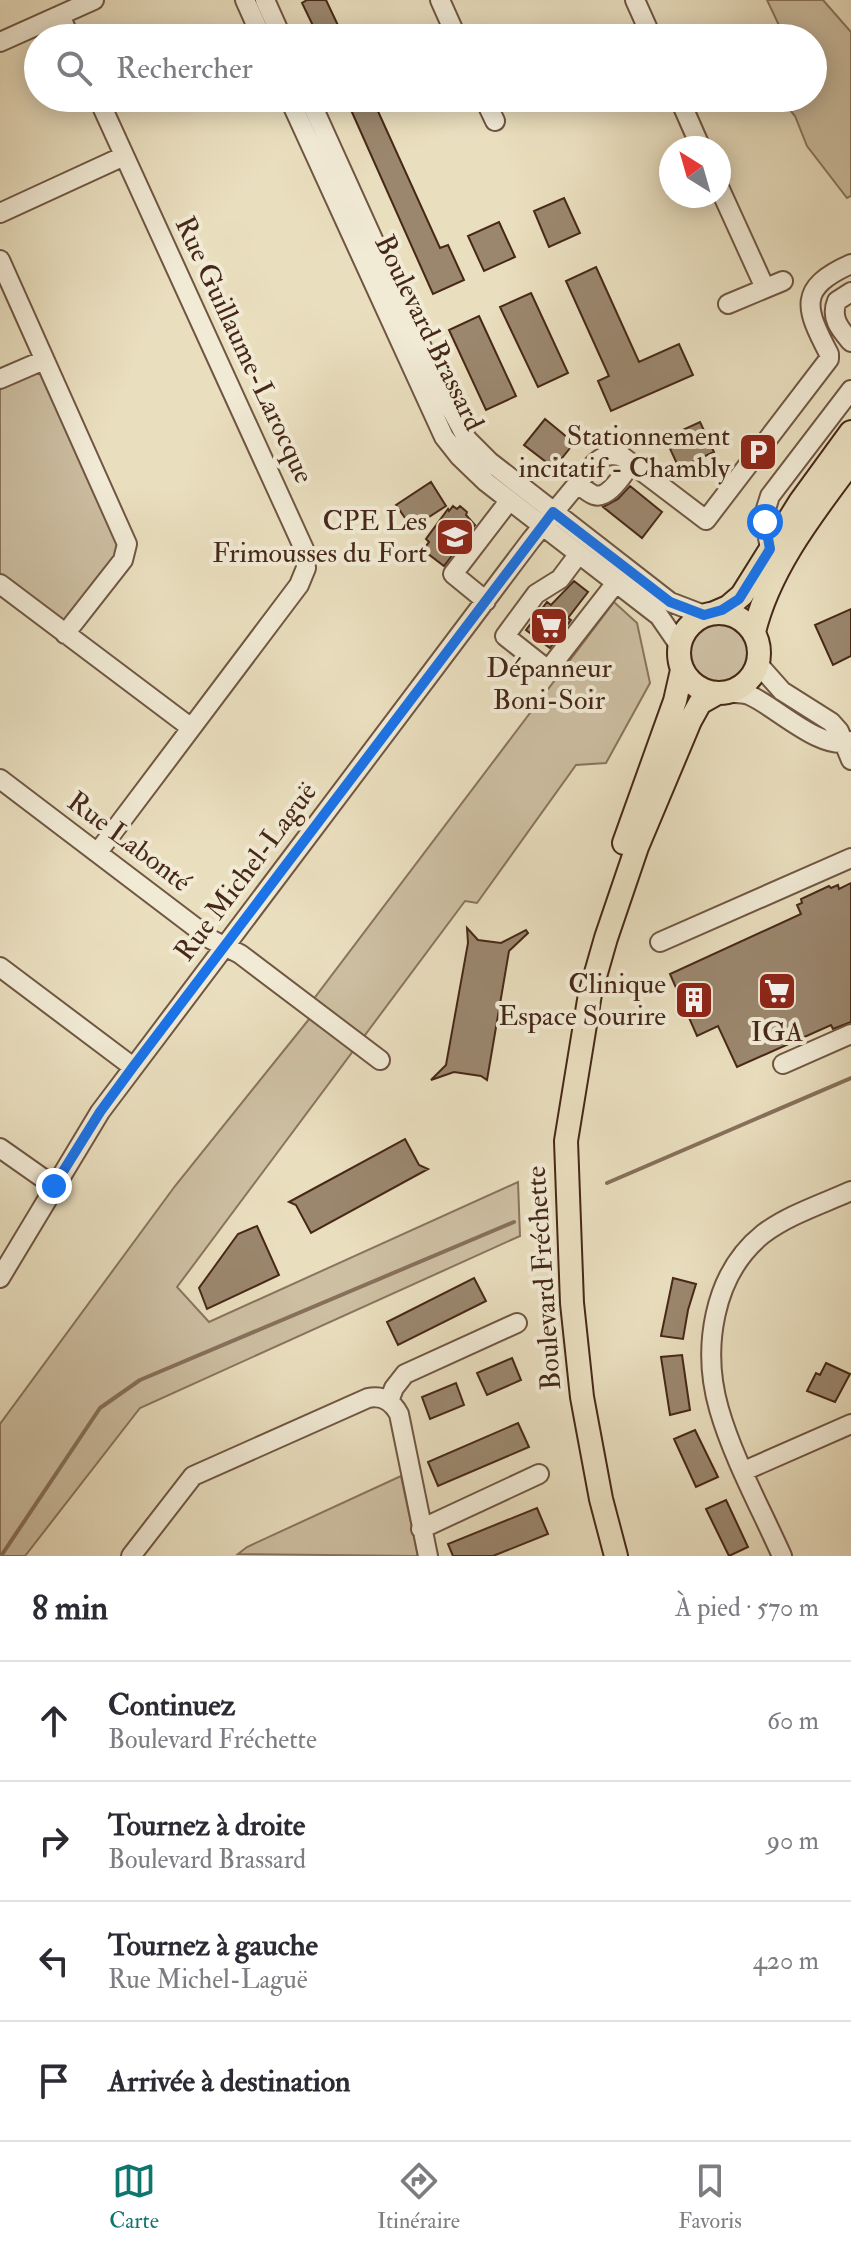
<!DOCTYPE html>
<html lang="fr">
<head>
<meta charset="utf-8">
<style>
	:root { --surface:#fff; --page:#f2f2f3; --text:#2b2b33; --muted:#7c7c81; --line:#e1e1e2; --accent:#0f766e }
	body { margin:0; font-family:"IM FELL Double Pica",serif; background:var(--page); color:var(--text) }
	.compass { position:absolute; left:659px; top:136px; width:72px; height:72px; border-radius:50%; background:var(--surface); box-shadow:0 4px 20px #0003; rotate:323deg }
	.stop { position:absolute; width:24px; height:24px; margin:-18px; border:6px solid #1a73e8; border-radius:50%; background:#fff }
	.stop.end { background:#1a73e8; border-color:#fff; box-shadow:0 2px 8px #0008 }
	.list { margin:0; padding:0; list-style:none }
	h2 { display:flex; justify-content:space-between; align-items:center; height:104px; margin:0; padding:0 32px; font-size:34px }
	h2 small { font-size:26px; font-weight:400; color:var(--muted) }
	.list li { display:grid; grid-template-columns:52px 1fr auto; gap:24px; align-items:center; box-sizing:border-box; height:120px; padding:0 32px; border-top:2px solid var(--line) }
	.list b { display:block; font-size:30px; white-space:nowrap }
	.list p { margin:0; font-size:26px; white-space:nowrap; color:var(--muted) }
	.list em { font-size:26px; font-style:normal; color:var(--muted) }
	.icon { flex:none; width:44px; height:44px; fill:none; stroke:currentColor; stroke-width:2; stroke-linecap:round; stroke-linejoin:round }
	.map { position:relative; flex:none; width:851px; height:1556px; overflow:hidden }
	.search { position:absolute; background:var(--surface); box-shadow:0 4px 20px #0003; left:24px; right:24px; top:24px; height:88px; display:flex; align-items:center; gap:20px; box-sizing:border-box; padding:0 28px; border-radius:44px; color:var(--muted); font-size:30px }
	.sheet { height:584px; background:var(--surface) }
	nav { display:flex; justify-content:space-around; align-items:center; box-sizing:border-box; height:112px; border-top:2px solid var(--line); background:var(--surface); font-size:22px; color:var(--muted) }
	nav a { display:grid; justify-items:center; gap:4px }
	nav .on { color:var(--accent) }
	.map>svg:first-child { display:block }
</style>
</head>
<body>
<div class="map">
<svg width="851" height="1556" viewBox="0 0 851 1556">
	<rect width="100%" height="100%" fill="#e9debe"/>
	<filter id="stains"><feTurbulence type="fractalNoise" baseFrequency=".0025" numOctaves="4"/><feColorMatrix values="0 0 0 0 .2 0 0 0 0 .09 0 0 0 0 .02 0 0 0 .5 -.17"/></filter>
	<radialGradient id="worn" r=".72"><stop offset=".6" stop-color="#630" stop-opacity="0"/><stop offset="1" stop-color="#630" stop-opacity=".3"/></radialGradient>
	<path fill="#cdbfa2" stroke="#8a745d" stroke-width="2" d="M767 0H823L851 32V196L847 198 807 146 795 116 780 98H813V38H785Z
		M41 358 125 557 62 633 0 583V382Z
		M614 602 637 623 650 683 606 763 576 765 477 903 465 901 177 1287 209 1322 518 1182 520 1236 140 1408 25 1556H0V1424L175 1186 310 1018 313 1000Z
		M691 653a28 28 0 1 1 56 0a28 28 0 1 1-56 0Z
		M401 1476 418 1556 238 1554 247 1547Z"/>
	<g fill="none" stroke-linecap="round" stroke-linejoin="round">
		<path stroke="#87705a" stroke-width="4" d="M607 1183 851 1078
			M1 1556 100 1408 140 1380 514 1222"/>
	</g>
	<path fill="#9b876e" stroke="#472818" stroke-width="2" d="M307 0H326L344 38H312L318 36 302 3Z
		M355 98H372L440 248 448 245 464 280 433 294 347 101Z
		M564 198 580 233 549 247 534 211Z
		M499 222 515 257 484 271 468 236Z
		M596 267 639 362 679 344 693 375 611 411 598 381 609 376 566 281Z
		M531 293 568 373 538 387 500 307Z
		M479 316 516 396 486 410 449 330Z
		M545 419 574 443 554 468 524 445Z
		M700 422 714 452 679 468 665 438Z
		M431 482 446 506 412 528 396 505Z
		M630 486 662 512 642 538 603 507 618 499Z
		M453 506 457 509 460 506 467 512 466 515 475 525 444 566 423 550 429 542 426 539 448 509 449 511Z
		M574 581 588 592 568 618 571 620 550 648 526 630 547 602 551 605Z
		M851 609V656L833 665 815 625Z
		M851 883V1022L833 1029 831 1025 737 1067 718 1026 697 1036 670 974 801 914 797 905 802 903 801 899 829 886 831 888 838 885 839 889Z
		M467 928 478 940 501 943 526 930 528 933 509 951 487 1080 481 1076 454 1072 431 1080 446 1065 468 943Z
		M405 1139 419 1165 428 1169 311 1233 296 1205 289 1202Z
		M257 1226 279 1275 207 1309 199 1288 238 1234Z
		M474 1278 486 1301 398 1345 387 1322Z
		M673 1278 696 1284 688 1310 683 1339 661 1336Z
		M682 1355 690 1410 670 1415 661 1357Z
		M512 1358 521 1380 487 1395 477 1373Z
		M826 1363 850 1374 835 1402 807 1391 816 1373 820 1375Z
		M456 1383 464 1405 430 1419 422 1397Z
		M518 1423 529 1447 438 1486 428 1462Z
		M695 1430 718 1477 696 1487 674 1439Z
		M726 1500 748 1547 729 1556 706 1509Z
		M537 1508 548 1534 493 1556H453L448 1544Z"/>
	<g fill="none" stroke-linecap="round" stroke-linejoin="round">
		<defs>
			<path id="minor" d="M245 0 262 38
				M265 0 282 38
				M440 0 457 38
				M635 0 652 38
				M60 15 70 38
				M0 42 94 0
				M289 98 444 437 459 456 486 482 659 616 679 645
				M309 98 444 396 467 439 490 462 670 602 704 615
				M484 98 495 121
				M679 98 701 148
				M719 187 765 288
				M0 213 124 156
				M0 260 127 544 123 560 65 634
				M851 292 837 301C830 318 840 329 851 342
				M728 304 783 281
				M0 379 44 360
				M577 483C582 487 588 493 594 495 609 500 624 472 632 463
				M770 549 764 515 770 496 851 390
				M578 555 560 579 536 594 505 636 548 670 615 584
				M0 584 190 727
				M486 601 453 574 509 501
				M758 664 782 691 831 722 839 731 851 760
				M727 693C735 693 744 692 751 696 776 707 823 753 851 741
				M0 779 212 940 240 954 380 1060
				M98 852 299 585 306 568 304 549 98 98
				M660 942 851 858
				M0 967 133 1067
				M783 1064 851 1034
				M0 1148 54 1186
				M0 1278 100 1112 531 540 592 466C601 456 609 453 623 457L706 520 829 359V354C805 308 797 288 851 264
				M389 1401 394 1388 405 1374 517 1323
				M744 1471 851 1424
				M421 1529 539 1474
				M131 1556 193 1476 368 1398C382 1395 392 1401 399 1414L428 1556
				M782 1556C761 1509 733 1458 719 1409 702 1350 712 1275 763 1234 788 1215 822 1204 851 1191"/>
			<path id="major" d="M679 653a40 40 0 1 1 80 0a40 40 0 1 1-80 0Z
				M714 613 728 607 742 595 800 502 851 432
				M754 632C769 569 813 513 851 462
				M624 843 675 701 682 670
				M616 1556 601 1499 582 1397 572 1303 566 1141 590 994 606 938 637 847 690 721 700 703 716 694"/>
		</defs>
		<use href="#minor" stroke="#705642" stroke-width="22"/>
		<use href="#major" stroke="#472818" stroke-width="26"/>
		<use href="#minor" stroke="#f1ead5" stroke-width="18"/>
		<use href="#major" stroke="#e9debe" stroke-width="22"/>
	</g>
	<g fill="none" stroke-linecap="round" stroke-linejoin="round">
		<path stroke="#1a73e8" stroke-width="10" d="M54 1186 100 1112 133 1067 553 512 670 602 704 615 722 610 739 599 770 549 765 522"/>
	</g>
	<defs>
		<symbol id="parking-square" viewBox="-11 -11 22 22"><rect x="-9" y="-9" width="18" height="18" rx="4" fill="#8f2418" stroke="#f1ead5"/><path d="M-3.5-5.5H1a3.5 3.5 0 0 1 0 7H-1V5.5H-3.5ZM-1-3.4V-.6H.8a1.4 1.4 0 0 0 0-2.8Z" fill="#fff"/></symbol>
		<symbol id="school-square" viewBox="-11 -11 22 22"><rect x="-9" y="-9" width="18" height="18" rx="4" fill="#8f2418" stroke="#f1ead5"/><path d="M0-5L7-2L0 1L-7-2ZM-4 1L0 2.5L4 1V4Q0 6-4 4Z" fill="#fff"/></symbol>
		<symbol id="supermarket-square" viewBox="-11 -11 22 22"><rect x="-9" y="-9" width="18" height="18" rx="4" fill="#8f2418" stroke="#f1ead5"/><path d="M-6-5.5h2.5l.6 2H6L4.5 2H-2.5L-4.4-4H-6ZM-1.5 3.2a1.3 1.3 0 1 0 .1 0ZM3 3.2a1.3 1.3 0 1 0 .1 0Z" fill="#fff"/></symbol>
		<symbol id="building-square" viewBox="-11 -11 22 22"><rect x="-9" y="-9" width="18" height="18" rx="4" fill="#8f2418" stroke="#f1ead5"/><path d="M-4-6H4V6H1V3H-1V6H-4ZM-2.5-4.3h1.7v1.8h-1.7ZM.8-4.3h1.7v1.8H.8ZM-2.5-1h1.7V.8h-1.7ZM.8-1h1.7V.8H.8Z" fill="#fff"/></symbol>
	</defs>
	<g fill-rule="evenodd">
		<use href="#parking-square" x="736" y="430" width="44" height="44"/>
		<use href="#school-square" x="433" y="515" width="44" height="44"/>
		<use href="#supermarket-square" x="527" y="604" width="44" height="44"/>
		<use href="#supermarket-square" x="755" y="969" width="44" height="44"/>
		<use href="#building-square" x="672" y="978" width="44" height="44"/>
	</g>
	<g text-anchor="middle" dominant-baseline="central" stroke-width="8" stroke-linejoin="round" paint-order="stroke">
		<g font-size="28" fill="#472818" stroke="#f1ead5">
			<text transform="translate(429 333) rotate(64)">Boulevard Brassard</text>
			<text transform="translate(244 350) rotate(65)">Rue Guillaume-Larocque</text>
			<text transform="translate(129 842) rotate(37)">Rue Labonté</text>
			<text transform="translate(246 872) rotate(-53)">Rue Michel-Laguë</text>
			<text transform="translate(544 1278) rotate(-94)">Boulevard Fréchette</text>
		</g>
		<g font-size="28" fill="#472818" stroke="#f1ead5" text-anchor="end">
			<text x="730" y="436">Stationnement<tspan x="730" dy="32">incitatif - Chambly</tspan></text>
			<text x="427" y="521">CPE Les<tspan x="427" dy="32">Frimousses du Fort</tspan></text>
			<text x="549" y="668" text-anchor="middle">Dépanneur<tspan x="549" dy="32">Boni-Soir</tspan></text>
			<text x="666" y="984">Clinique<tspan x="666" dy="32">Espace Sourire</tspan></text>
			<text x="777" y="1032" text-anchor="middle">IGA</text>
		</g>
	</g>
	<rect width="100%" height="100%" filter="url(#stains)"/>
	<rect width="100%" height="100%" fill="url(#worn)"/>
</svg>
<svg class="compass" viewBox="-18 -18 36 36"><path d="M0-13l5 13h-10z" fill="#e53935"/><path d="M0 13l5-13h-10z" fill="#7c7c81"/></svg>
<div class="stop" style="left:765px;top:522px"></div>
<div class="stop end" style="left:54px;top:1186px"></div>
<div class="search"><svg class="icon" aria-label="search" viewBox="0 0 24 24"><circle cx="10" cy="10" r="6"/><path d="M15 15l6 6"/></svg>Rechercher</div>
</div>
<section class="sheet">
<h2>8 min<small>À pied · 570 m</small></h2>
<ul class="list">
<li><svg class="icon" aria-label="ahead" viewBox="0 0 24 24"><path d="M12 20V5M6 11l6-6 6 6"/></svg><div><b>Continuez</b><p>Boulevard Fréchette</p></div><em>60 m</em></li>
<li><svg class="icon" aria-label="right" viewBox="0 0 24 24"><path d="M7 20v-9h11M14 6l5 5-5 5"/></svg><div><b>Tournez à droite</b><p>Boulevard Brassard</p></div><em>90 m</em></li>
<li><svg class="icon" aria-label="left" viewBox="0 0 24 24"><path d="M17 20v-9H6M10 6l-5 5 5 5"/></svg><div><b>Tournez à gauche</b><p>Rue Michel-Laguë</p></div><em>420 m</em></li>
<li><svg class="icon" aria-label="arrive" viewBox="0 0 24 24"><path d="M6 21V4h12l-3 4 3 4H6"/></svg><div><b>Arrivée à destination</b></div></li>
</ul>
</section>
<nav>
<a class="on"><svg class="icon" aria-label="map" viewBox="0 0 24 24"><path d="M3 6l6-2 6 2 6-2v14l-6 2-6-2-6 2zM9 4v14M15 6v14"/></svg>Carte</a>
<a><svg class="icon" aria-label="directions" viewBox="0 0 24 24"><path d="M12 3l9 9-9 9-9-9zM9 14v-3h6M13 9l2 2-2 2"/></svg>Itinéraire</a>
<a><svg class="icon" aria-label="saved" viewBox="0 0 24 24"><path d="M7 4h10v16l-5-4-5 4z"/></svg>Favoris</a>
</nav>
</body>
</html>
